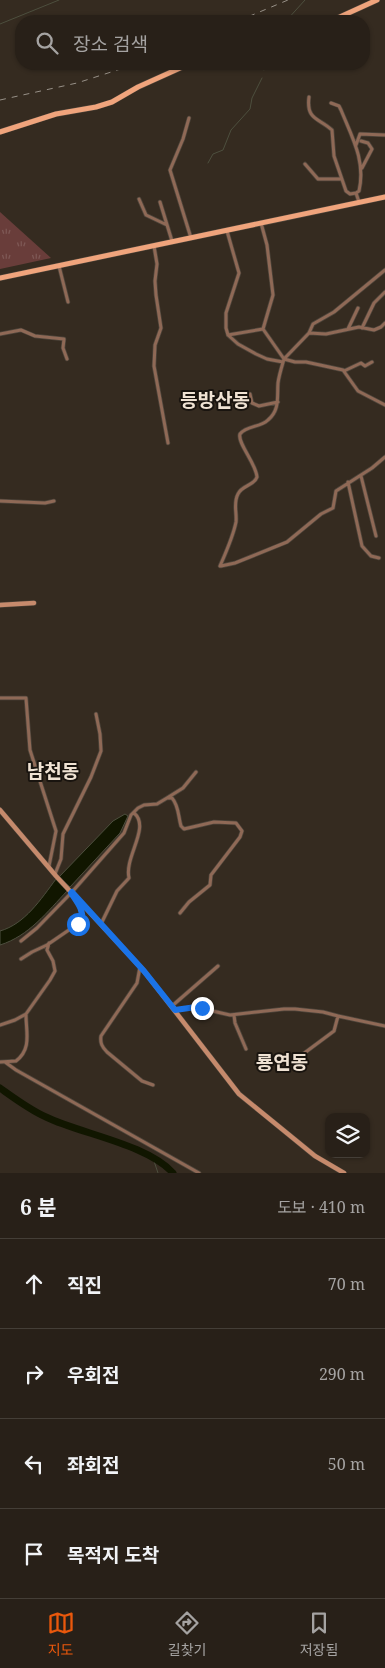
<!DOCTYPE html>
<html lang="ko">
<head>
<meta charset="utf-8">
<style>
	:root { --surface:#282018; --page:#342d25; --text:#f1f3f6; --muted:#a5a3a2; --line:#443e37; --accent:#ea580c }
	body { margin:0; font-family:"Noto Serif","Noto Sans KR",serif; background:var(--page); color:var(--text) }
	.controls { position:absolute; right:15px; bottom:15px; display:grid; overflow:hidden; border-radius:10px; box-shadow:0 1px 4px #0004 }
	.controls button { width:45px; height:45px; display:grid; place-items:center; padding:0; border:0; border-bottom:1px solid var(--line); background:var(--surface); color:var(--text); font:25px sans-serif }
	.stop { position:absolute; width:15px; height:15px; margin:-11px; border:4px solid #1a73e8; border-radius:50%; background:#fff }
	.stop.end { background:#1a73e8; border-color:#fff; box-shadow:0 1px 5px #0008 }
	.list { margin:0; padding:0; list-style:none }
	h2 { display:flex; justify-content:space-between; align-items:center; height:65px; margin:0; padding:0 20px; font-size:21px }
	h2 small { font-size:16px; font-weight:400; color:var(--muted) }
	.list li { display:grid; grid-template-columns:32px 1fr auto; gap:15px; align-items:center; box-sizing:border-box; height:90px; padding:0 20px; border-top:1px solid var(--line) }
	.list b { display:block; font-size:19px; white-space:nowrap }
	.list em { font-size:16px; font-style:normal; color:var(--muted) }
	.icon { flex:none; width:28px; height:28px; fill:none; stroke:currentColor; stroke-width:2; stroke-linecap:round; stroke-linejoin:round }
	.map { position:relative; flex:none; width:385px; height:1173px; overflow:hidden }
	.search { position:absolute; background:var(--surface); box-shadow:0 1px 4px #0004; left:15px; right:15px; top:15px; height:55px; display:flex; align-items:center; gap:12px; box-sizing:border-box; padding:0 18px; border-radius:20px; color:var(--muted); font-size:19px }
	.sheet { height:425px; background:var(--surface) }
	nav { display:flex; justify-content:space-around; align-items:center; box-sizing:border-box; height:70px; border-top:1px solid var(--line); background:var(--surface); font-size:14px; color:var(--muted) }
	nav a { display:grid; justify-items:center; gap:2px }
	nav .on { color:var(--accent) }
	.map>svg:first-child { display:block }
</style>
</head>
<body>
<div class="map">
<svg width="385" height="1173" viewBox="0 0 385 1173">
	<defs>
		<pattern id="grass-tufts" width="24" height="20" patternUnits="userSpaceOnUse" patternTransform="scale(1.25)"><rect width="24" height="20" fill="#693d3a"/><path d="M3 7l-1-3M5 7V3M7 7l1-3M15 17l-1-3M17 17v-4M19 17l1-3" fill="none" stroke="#7e5855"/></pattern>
	</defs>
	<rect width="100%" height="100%" fill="#352b20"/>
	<path fill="url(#grass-tufts)" d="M0 212 51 258 0 269Z"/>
	<path fill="#111600" stroke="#4d4f3e" d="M125 814 128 816 120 833 70 887 59 877 113 821Z
		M56 879 68 890C47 912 29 936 0 945V931C25 924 41 899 56 879Z"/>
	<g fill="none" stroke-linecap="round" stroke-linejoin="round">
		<path stroke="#4d4f3e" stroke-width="1" d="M286 21 305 0
			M0 24 59 0
			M264 70 266 64
			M208 163 213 154 223 150 231 130 250 109 252 98 262 78
			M153 1158 158 1173"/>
		<path stroke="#111600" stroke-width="7" d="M0 1088C14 1098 30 1110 46 1117 81 1134 147 1144 173 1173"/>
		<defs>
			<path id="street" d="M309 97C306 120 319 118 332 130L334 156 346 191 350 194 356 193 359 202
				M331 103 339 106 341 110C352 137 366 161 359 191L356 193
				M189 118 183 139 170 170 191 238
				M361 141 368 143 372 149 362 168
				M356 145 360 134 385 135
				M305 164 318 179H342
				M139 199 146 215 167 225
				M160 202 172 241
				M261 223 267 245 273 295 263 329
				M227 231 239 273 226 313V328L228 335 238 344 256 354 267 359 283 362
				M154 246 157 264 155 281 156 295 161 328 155 345 154 366 168 443
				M59 266 68 302
				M385 270 334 312 313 324 309 333 284 359 295 362H306L343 370 358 391 385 405
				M362 328 374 303 385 292
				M348 329 358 308
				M309 333 326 334 359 327 374 330 381 327 385 323
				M0 334 21 330 35 336 64 339 63 348 67 359
				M228 335 263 329
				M344 371 361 363 365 366 372 362
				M250 394 252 403 259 406 278 402
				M361 476 376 536
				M348 482 362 546 371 556 379 558
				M0 501 45 503 54 501
				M220 566C226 552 233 537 236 522 237 512 233 503 238 494 242 485 254 486 257 477 256 463 237 443 240 434 247 425 260 428 268 420 280 410 277 397 278 383 279 375 282 366 284 359L263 329
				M221 566 235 563 287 542 321 514 333 508 336 491 372 468 385 457
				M0 698H26L30 750 56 831 49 866
				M167 798 183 788 196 772
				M55 874 61 859 63 834 91 777 101 751 100 734 96 714
				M101 924 117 891 129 878C124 857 151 827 134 813
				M21 941 37 928 72 892 124 833 131 815 138 808 144 805 157 804 167 798H172C179 806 178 816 181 826L184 829 214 822 236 823 242 831 240 837 211 875 210 885 189 902 180 913
				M21 959 32 952 47 945 82 921V911L74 898
				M140 967 137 983 101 1036C100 1043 102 1047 107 1052L142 1081 153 1085
				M172 1006 218 966
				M175 1010 195 1007 230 1015 284 1009H295L323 1012 338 1016 385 1026
				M234 1015 235 1023 246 1049
				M0 1025 15 1020 26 1014 50 980 55 971 53 961 47 950 49 943
				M295 1060 334 1031 338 1016
				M0 1062 16 1061C32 1049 26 1032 26 1015
				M5 1062 16 1070 199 1173"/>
			<path id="secondary" d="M0 605 34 603
				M0 810 56 876 144 971 239 1094 315 1156 344 1173"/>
			<path id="primary" d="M331 21 377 0
				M0 132 56 114 96 107 112 102 138 87 189 64
				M0 278 385 197"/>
		</defs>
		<use href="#street" stroke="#4f463c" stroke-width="4.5"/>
		<use href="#secondary" stroke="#4f463c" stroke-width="5.5"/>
		<use href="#primary" stroke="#4f463c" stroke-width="6"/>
		<use href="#street" stroke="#8f6956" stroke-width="3"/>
		<use href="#secondary" stroke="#c68a6c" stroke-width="4.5"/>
		<use href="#primary" stroke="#f0a47c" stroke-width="5"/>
		<path stroke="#989188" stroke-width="1" stroke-dasharray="6 6" stroke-linecap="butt" d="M238 21 288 0
			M0 100 77 83 136 64"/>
	</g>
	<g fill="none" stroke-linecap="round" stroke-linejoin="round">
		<path stroke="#1a73e8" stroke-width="6" d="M78 924 82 921C84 910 77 902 71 893L72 892 144 971 175 1010 196 1007 202 1008"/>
	</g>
	<g text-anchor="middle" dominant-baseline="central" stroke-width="4" stroke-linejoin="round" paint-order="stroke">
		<g font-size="19" font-weight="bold" fill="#efe2d3" stroke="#19140f">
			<text x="215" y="400">등방산동</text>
			<text x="53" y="771">남천동</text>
			<text x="282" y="1062">룡연동</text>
		</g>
	</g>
</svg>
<div class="controls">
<button><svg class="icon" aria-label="layers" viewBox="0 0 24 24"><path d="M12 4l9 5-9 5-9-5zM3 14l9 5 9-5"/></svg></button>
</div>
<div class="stop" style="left:78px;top:924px"></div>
<div class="stop end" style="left:202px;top:1008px"></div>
<div class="search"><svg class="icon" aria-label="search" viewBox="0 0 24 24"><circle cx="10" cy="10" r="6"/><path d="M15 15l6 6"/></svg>장소 검색</div>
</div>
<section class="sheet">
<h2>6 분<small>도보 · 410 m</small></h2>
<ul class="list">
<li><svg class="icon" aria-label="ahead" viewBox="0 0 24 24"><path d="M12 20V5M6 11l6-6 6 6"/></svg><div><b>직진</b></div><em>70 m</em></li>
<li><svg class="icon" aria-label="right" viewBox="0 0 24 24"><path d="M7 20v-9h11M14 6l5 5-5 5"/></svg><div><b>우회전</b></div><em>290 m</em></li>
<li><svg class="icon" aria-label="left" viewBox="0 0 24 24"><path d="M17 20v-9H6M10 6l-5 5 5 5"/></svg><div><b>좌회전</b></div><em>50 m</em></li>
<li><svg class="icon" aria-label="arrive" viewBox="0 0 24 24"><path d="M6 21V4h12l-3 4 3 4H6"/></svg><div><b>목적지 도착</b></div></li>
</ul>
</section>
<nav>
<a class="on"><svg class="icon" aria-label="map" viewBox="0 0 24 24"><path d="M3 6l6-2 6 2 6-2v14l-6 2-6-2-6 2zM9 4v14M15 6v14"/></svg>지도</a>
<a><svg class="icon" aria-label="directions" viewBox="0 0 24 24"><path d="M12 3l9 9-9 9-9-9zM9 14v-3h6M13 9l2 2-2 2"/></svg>길찾기</a>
<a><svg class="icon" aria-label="saved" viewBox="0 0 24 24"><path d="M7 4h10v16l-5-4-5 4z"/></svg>저장됨</a>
</nav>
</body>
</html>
